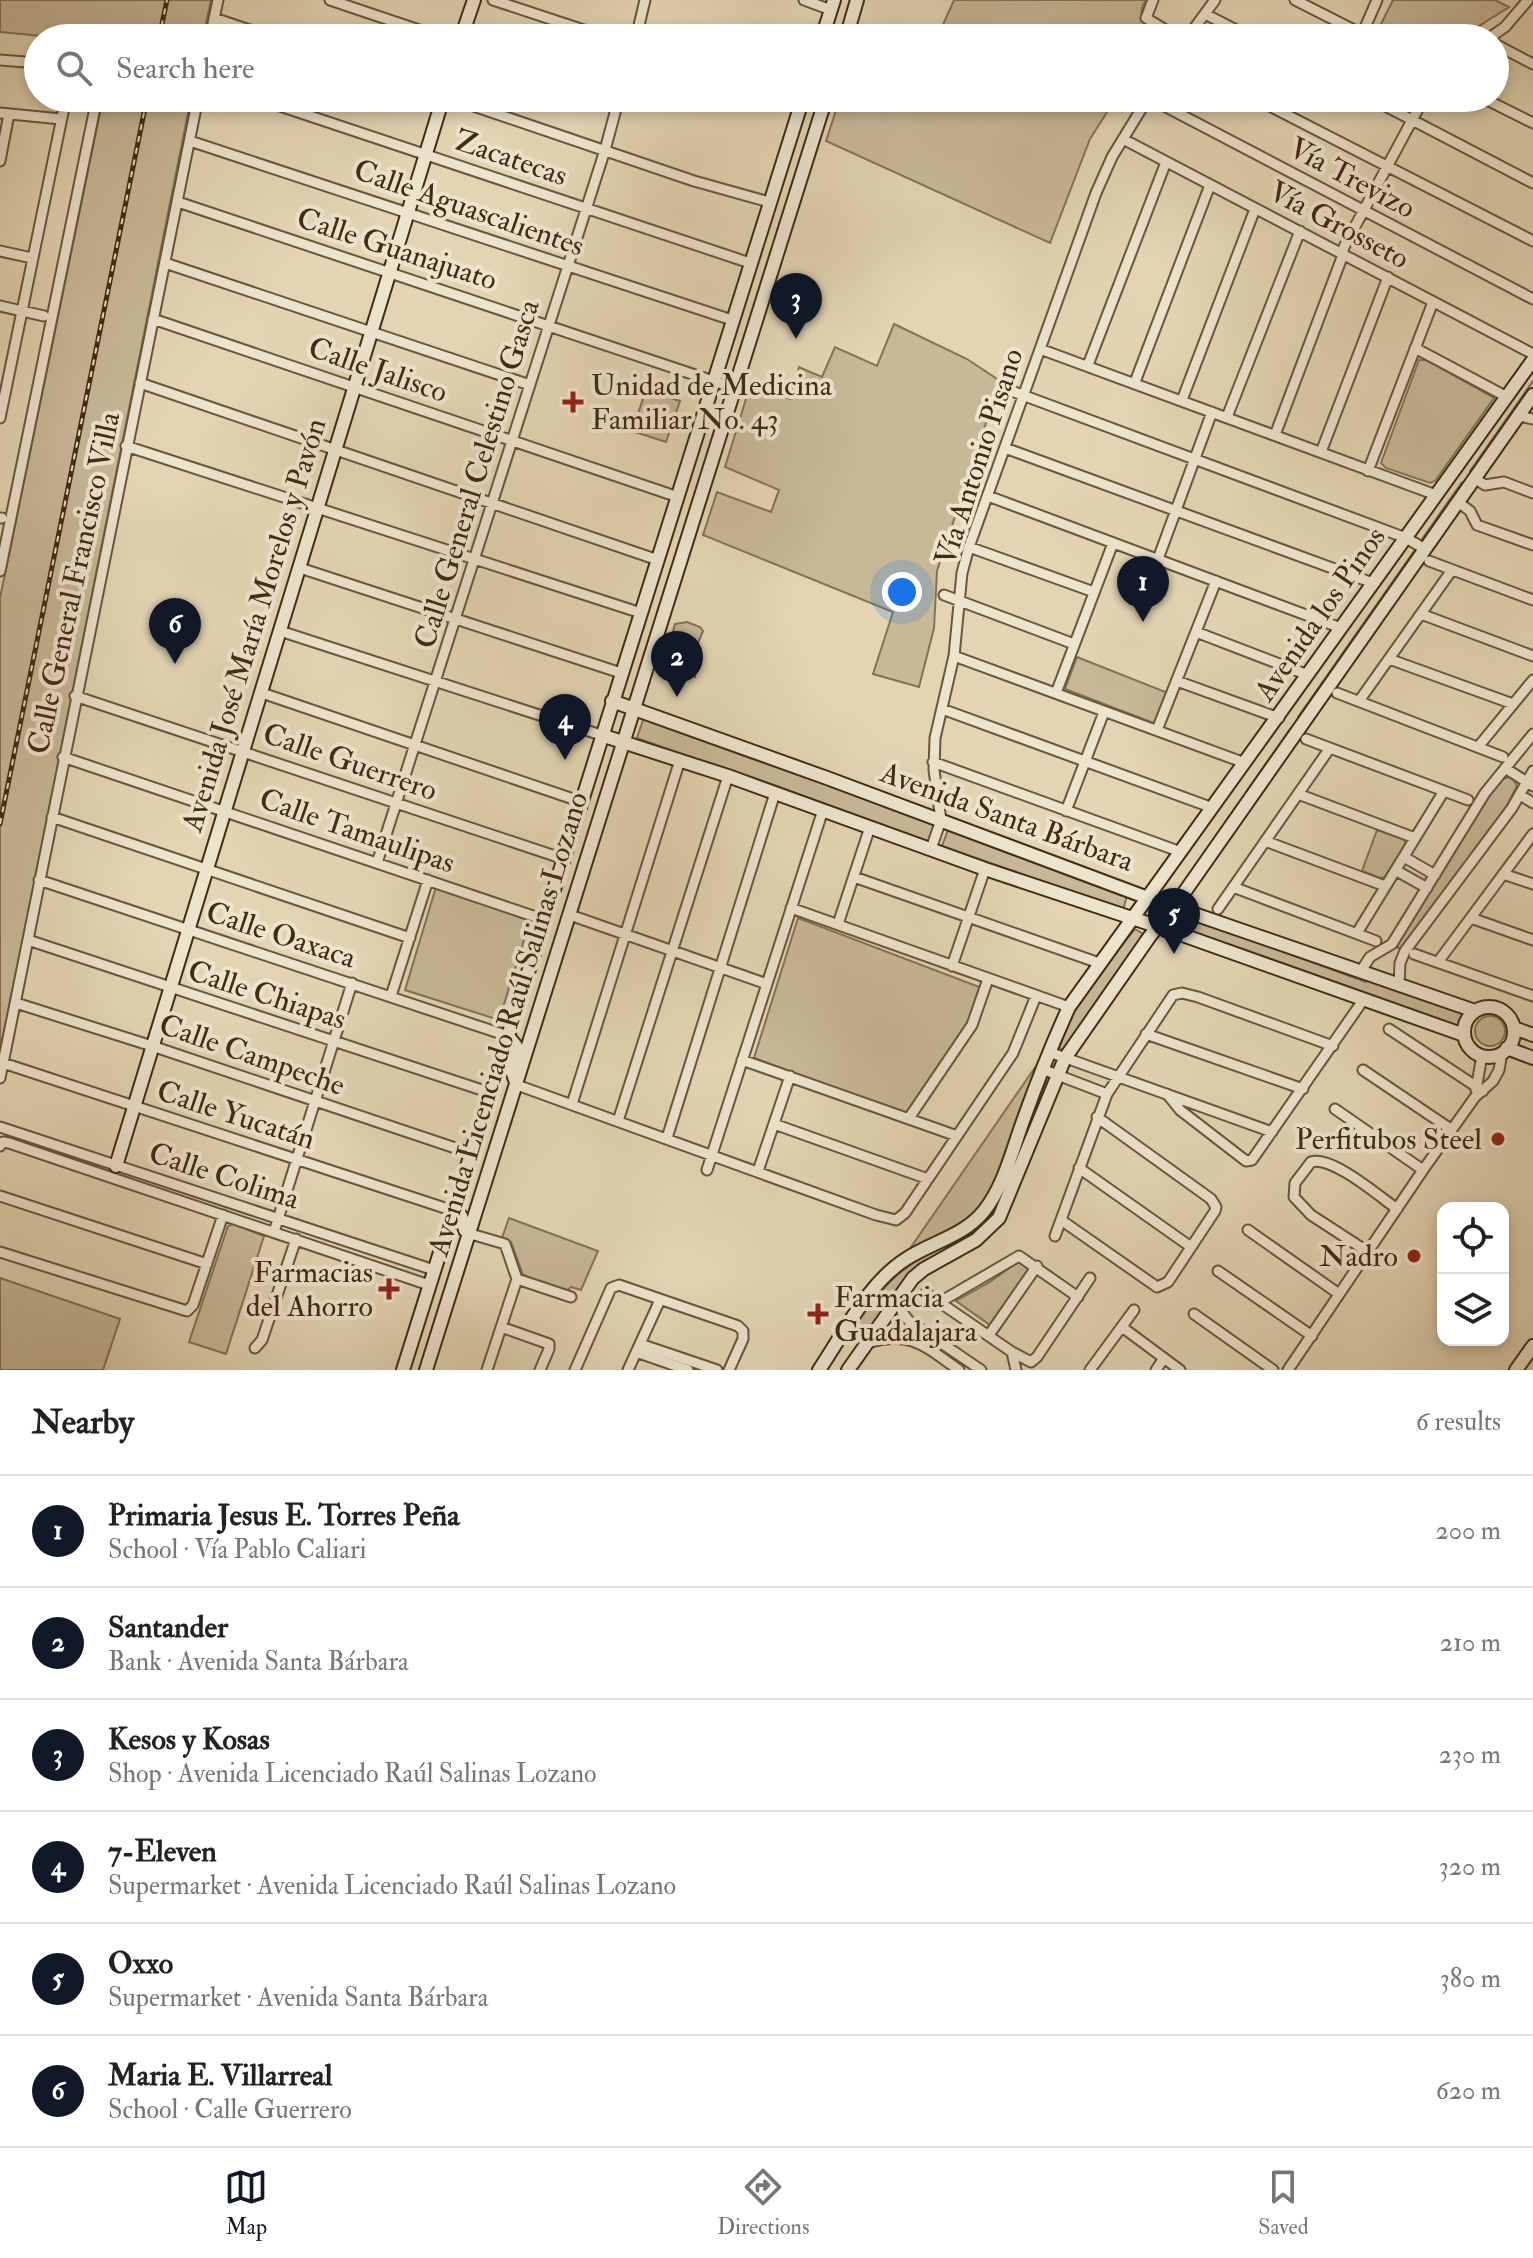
<!DOCTYPE html>
<html lang="en">
<head>
<meta charset="utf-8">
<style>
	:root { --surface:#fff; --page:#f6f6f6; --text:#222; --muted:#767676; --line:#e0e0e0; --accent:#111827 }
	body { margin:0; font-family:"IM FELL Double Pica",serif; background:var(--page); color:var(--text) }
	.controls { position:absolute; right:24px; bottom:24px; display:grid; overflow:hidden; border-radius:16px; box-shadow:0 4px 12px #0003 }
	.controls button { width:72px; height:72px; display:grid; place-items:center; padding:0; border:0; border-bottom:2px solid var(--line); background:var(--surface); color:var(--text); font:40px sans-serif }
	.you { position:absolute; left:902px; top:592px; width:28px; height:28px; margin:-20px; border:6px solid #fff; border-radius:50%; background:#1a73e8; box-shadow:0 0 0 12px #1a73e833 }
	.badge { display:grid; place-items:center; width:52px; height:52px; border-radius:50%; background:var(--accent); color:#fff; font-size:26px; font-weight:700 }
	.pin { position:absolute; translate:-50% -66px; filter:drop-shadow(0 2px 4px #0008) }
	.pin::after { content:''; position:absolute; top:42px; width:28px; height:24px; background:inherit; clip-path:polygon(0 0,100% 0,50% 100%) }
	.list { margin:0; padding:0; list-style:none }
	h2 { display:flex; justify-content:space-between; align-items:center; height:104px; margin:0; padding:0 32px; font-size:34px }
	h2 small { font-size:26px; font-weight:400; color:var(--muted) }
	.list li { display:grid; grid-template-columns:52px 1fr auto; gap:24px; align-items:center; box-sizing:border-box; height:112px; padding:0 32px; border-top:2px solid var(--line) }
	.list b { display:block; font-size:30px; white-space:nowrap }
	.list p { margin:0; font-size:26px; white-space:nowrap; color:var(--muted) }
	.list em { font-size:26px; font-style:normal; color:var(--muted) }
	.icon { flex:none; width:44px; height:44px; fill:none; stroke:currentColor; stroke-width:2; stroke-linecap:round; stroke-linejoin:round }
	.map { position:relative; flex:none; width:1533px; height:1370px; overflow:hidden }
	.search { position:absolute; background:var(--surface); box-shadow:0 4px 12px #0003; left:24px; right:24px; top:24px; height:88px; display:flex; align-items:center; gap:20px; box-sizing:border-box; padding:0 28px; border-radius:44px; color:var(--muted); font-size:30px }
	.sheet { height:776px; background:var(--surface) }
	nav { display:flex; justify-content:space-around; align-items:center; box-sizing:border-box; height:112px; border-top:2px solid var(--line); background:var(--surface); font-size:22px; color:var(--muted) }
	nav a { display:grid; justify-items:center; gap:4px }
	nav .on { color:var(--accent) }
	.map>svg:first-child { display:block }
</style>
</head>
<body>
<div class="map">
<svg width="1533" height="1370" viewBox="0 0 1533 1370">
	<rect width="100%" height="100%" fill="#e3d5b4"/>
	<filter id="stains"><feTurbulence type="fractalNoise" baseFrequency=".0025" numOctaves="4"/><feColorMatrix values="0 0 0 0 .2 0 0 0 0 .09 0 0 0 0 .02 0 0 0 .5 -.17"/></filter>
	<radialGradient id="worn" r=".72"><stop offset=".6" stop-color="#630" stop-opacity="0"/><stop offset="1" stop-color="#630" stop-opacity=".3"/></radialGradient>
	<path fill="#c7b898" stroke="#847255" stroke-width="2" d="M0 0H211L203 38H62L0 32Z
		M954 0H1146C1135 16 1146 24 1159 33L1156 38H937Z
		M1393 0H1495L1509 7 1460 38H1374Z
		M103 98H191L0 1055V598Z
		M840 98H900L920 107 924 98H935L960 109 965 98H1116L1090 139 1050 243 826 141Z
		M894 324 967 359 1000 381 937 571 934 628 919 687 873 674 893 612 703 535 717 492 771 512 779 490 725 467 750 386 790 399 799 367 822 377 835 347 877 366Z
		M1419 360H1426L1494 398 1435 481 1430 483 1386 468 1381 463Z
		M646 390 680 401 666 442 632 431Z
		M687 622 700 627 703 631 698 643 695 677 683 674 665 663 675 624Z
		M1077 657 1168 693 1156 724 1065 689Z
		M644 717 935 823 928 842 637 738Z
		M1508 777 1513 779 1517 786 1504 811 1402 947 1398 948 1397 944 1486 799 1501 780Z
		M948 830 1127 896 1123 910 942 846Z
		M1377 830 1404 839 1406 844 1385 877 1380 878 1362 871Z
		M436 887 530 921 499 1020 405 990Z
		M1182 914 1464 1013 1465 1015 1461 1026 1458 1027 1180 928 1176 922Z
		M798 918 982 988 966 1032 907 1114 754 1058Z
		M1135 929 1142 933 1141 938 1065 1050 1059 1048 1078 1001Z
		M1475 1031a15 15 0 1 1 30 0a15 15 0 1 1-30 0Z
		M1036 1066C1022 1108 1004 1184 974 1214 957 1231 931 1241 909 1250Z
		M1046 1074 1051 1077 1001 1209 975 1235 909 1274 862 1344 848 1336C866 1310 883 1284 909 1266 934 1248 966 1240 988 1217 1011 1192 1033 1109 1046 1074Z
		M509 1218 598 1251 581 1290 571 1287 567 1291 523 1275 511 1242 502 1238Z
		M233 1224 264 1236 226 1354 189 1342 228 1226Z
		M1020 1260 1029 1269 990 1325 956 1301 990 1282Z
		M0 1278 120 1319 103 1370H0Z"/>
	<g fill="none" stroke-linecap="round" stroke-linejoin="round">
		<path stroke="#816e52" stroke-width="2" d="M1470 471 1533 381
			M1422 539 1462 482
			M1298 717 1414 551
			M1246 792 1290 729
			M1175 895 1239 802
			M1251 940 1366 982"/>
		<defs>
			<path id="street" d="M330 0 443 38
				M493 0 608 38
				M804 0 831 10
				M1153 0 1146 18 1179 38
				M1295 0 1362 34
				M1205 14 1252 38
				M214 18 273 38
				M1361 37 1377 0
				M210 38 218 0
				M636 38 645 0
				M1187 38 1215 0
				M1489 38 1505 27 1528 0
				M1495 44 1533 64
				M0 60 38 63
				M256 98 750 263
				M450 98 694 181 769 202
				M1149 98 1533 299
				M1254 98 1533 241
				M1370 98 1533 183
				M1483 98 1533 123
				M0 113 61 119
				M1123 139 1533 354
				M190 141 732 320
				M0 161 9 114
				M178 202 737 389
				M0 251 32 258
				M165 263 530 385
				M0 306 44 316
				M153 319 678 497
				M1415 348 1507 397
				M1040 349 1436 495
				M1088 365 1166 162
				M1135 382 1210 185
				M140 383 658 560
				M1009 390 1406 538 1425 549
				M1182 400 1255 209
				M1519 416 1533 419
				M1227 417 1300 231
				M0 418 66 98
				M1275 435 1341 260 1344 247 1424 98
				M126 446 641 613
				M1005 448 1373 583
				M1321 452 1388 277
				M1368 471 1433 302
				M1474 478 1485 485 1504 482 1533 493
				M988 496 1341 628
				M1458 502 1470 511 1477 525 1533 545
				M0 518H2
				M969 547 1094 592
				M1158 559 1212 412
				M1429 561 1533 600
				M300 568 621 673
				M0 571 97 98
				M944 595 1074 644
				M1421 614 1533 656
				M280 631 601 735
				M1196 632 1308 675
				M954 656 1245 763
				M1389 659 1513 704
				M1177 681 1279 718
				M262 693 582 802
				M1056 693 1113 543
				M1337 693 1503 757
				M75 696 564 859
				M1359 701 1452 570
				M942 709 1213 808
				M1157 730 1216 581
				M1306 739 1468 800
				M1478 747 1533 680
				M63 757 545 920
				M933 762 1181 852
				M1505 768 1533 786
				M1298 794 1415 838
				M1520 795 1533 803
				M1066 811 1104 712
				M52 817 410 938
				M1265 841 1385 886
				M931 849 941 820 934 770 935 738 954 656 962 573 969 547 1096 193 1112 157 1148 98
				M1404 857 1435 875
				M377 863 605 150 619 98
				M1397 871 1427 888
				M1503 874 1533 884
				M854 877 1099 963
				M39 880 508 1036
				M1233 887 1376 941
				M791 908 1069 1007
				M1218 909 1330 748
				M570 915 767 984
				M1471 918 1533 940
				M838 924 870 827
				M1357 933 1444 791
				M28 940 491 1093
				M1414 954 1533 996
				M1438 962 1533 834
				M952 966 985 869
				M1361 971 1370 957 1392 944 1485 793 1533 734
				M1399 985 1400 963 1405 951 1512 808 1533 771
				M391 996 428 880
				M16 1003 152 1046 473 1154
				M1389 1029 1483 1091
				M1146 1034 1303 1089
				M1049 1052 1272 1132
				M742 1060 957 1136
				M3 1063 454 1211
				M1042 1069 1107 1094
				M1363 1070 1452 1130
				M0 1078 198 98
				M517 1085 876 1215 896 1220 905 1213 1013 1053 1036 996
				M1476 1090 1482 1055
				M1167 1094 1180 1110 1246 1161 1252 1160 1364 999
				M572 1104 680 760
				M1335 1109 1423 1170
				M909 1118 972 1025 988 979
				M618 1121 728 776
				M774 1124 928 1179
				M0 1127 434 1270
				M667 1138 775 793
				M0 1146 3 1142 9 1143 429 1285
				M1079 1168 1191 1247
				M707 1170 823 810
				M758 1171 790 1076
				M0 1196 207 1264
				M1061 1220 1157 1287 1168 1282 1215 1211 1216 1207 1211 1199 1097 1117
				M1248 1230 1339 1294
				M274 1232 352 983
				M471 1234 505 1244 517 1279 487 1370
				M1055 1236 1107 1094 1173 995 1182 993 1198 997 1333 1046
				M0 1252 187 1311 193 1305 223 1215
				M1368 1252 1311 1215 1294 1197 1295 1183 1311 1162C1331 1155 1379 1196 1397 1209
				M1218 1271 1312 1336
				M517 1279 571 1297
				M926 1293 1012 1352 1031 1362
				M900 1295 902 1312 909 1321 981 1370
				M940 1302 1019 1256 1078 1297
				M1194 1314 1273 1370
				M501 1327 549 1344V1349L540 1370
				M1122 1327 1180 1370
				M989 1335 1037 1266
				M867 1343C912 1330 924 1346 959 1370
				M640 1344 717 1370
				M255 1348 262 1340 296 1239
				M636 1352 688 1370
				M1012 1352 1016 1370
				M1031 1362 1037 1357 1090 1278
				M575 1370 611 1288 619 1285 738 1326 743 1331V1339L729 1370
				M628 1370 660 1300
				M1090 1370 1134 1310
				M1156 1370 1164 1358
				M1288 1370 1423 1170 1475 1097 1493 1081 1499 1070 1502 1052"/>
			<path id="secondary" d="M461 38 474 0
				M822 38 834 0
				M846 38 857 0
				M612 701 827 778 1148 898 1475 1011
				M601 735 728 776 985 869 1177 933 1464 1035
				M1464 1032a25 25 0 1 1 50 0a25 25 0 1 1-50 0Z
				M1514 1028 1533 1035
				M508 1036 516 1046 512 1071 517 1085
				M1507 1048 1533 1058
				M116 1166 443 98
				M454 1211 461 1216 465 1230 471 1234
				M403 1370 803 98
				M426 1370 826 98
				M819 1370C844 1333 868 1283 906 1259 932 1242 964 1236 984 1211 1004 1186 1012 1151 1023 1121 1037 1082 1052 1044 1069 1007L1533 360
				M848 1370 913 1278 924 1269 976 1240 999 1218 1065 1058 1150 936 1174 907 1533 395
				M1516 1370 1533 1346"/>
		</defs>
		<use href="#street" stroke="#6a563a" stroke-width="13"/>
		<use href="#secondary" stroke="#412b12" stroke-width="16"/>
		<use href="#street" stroke="#ede4ce" stroke-width="9"/>
		<use href="#secondary" stroke="#ede4ce" stroke-width="12"/>
		<defs>
			<path id="rail" d="M159 38 167 0
				M0 824 147 98"/>
		</defs>
		<use href="#rail" stroke="#412b12" stroke-width="5"/>
		<use href="#rail" stroke="#ede4ce" stroke-width="2" stroke-dasharray="6" stroke-linecap="butt"/>
	</g>
	<g fill="#8f2418" stroke="#ede4ce" stroke-width="3">
		<path d="M569 390h8v8h8v8h-8v8h-8v-8h-8v-8h8z"/>
		<circle cx="1498" cy="1139" r="8"/>
		<circle cx="1414" cy="1256" r="8"/>
		<path d="M385 1277h8v8h8v8h-8v8h-8v-8h-8v-8h8z"/>
		<path d="M814 1302h8v8h8v8h-8v8h-8v-8h-8v-8h8z"/>
	</g>
	<g text-anchor="middle" dominant-baseline="central" stroke-width="8" stroke-linejoin="round" paint-order="stroke">
		<g font-size="30" fill="#412b12" stroke="#ede4ce">
			<text transform="translate(511 158) rotate(19)">Zacatecas</text>
			<text transform="translate(1352 178) rotate(28)">Vía Trevizo</text>
			<text transform="translate(469 208) rotate(19)">Calle Aguascalientes</text>
			<text transform="translate(1339 225) rotate(28)">Vía Grosseto</text>
			<text transform="translate(397 249) rotate(18)">Calle Guanajuato</text>
			<text transform="translate(378 370) rotate(19)">Calle Jalisco</text>
			<text transform="translate(979 457) rotate(-72)">Vía Antonio Pisano</text>
			<text transform="translate(477 474) rotate(-73)">Calle General Celestino Gasca</text>
			<text transform="translate(74 583) rotate(-78)">Calle General Francisco Villa</text>
			<text transform="translate(1320 614) rotate(-55)">Avenida los Pinos</text>
			<text transform="translate(254 625) rotate(-73)">Avenida José María Morelos y Pavón</text>
			<text transform="translate(350 762) rotate(19)">Calle Guerrero</text>
			<text transform="translate(1007 817) rotate(20)">Avenida Santa Bárbara</text>
			<text transform="translate(357 831) rotate(19)">Calle Tamaulipas</text>
			<text transform="translate(281 935) rotate(18)">Calle Oaxaca</text>
			<text transform="translate(267 995) rotate(18)">Calle Chiapas</text>
			<text transform="translate(508 1024) rotate(-73)">Avenida Licenciado Raúl Salinas Lozano</text>
			<text transform="translate(252 1055) rotate(19)">Calle Campeche</text>
			<text transform="translate(236 1115) rotate(18)">Calle Yucatán</text>
			<text transform="translate(224 1176) rotate(18)">Calle Colima</text>
		</g>
		<g font-size="30" fill="#412b12" stroke="#ede4ce" text-anchor="end">
			<text x="591" y="385" text-anchor="start">Unidad de Medicina<tspan x="591" dy="34">Familiar No. 43</tspan></text>
			<text x="1482" y="1139">Perfitubos Steel</text>
			<text x="1398" y="1256">Nadro</text>
			<text x="373" y="1272">Farmacias<tspan x="373" dy="34">del Ahorro</tspan></text>
			<text x="834" y="1297" text-anchor="start">Farmacia<tspan x="834" dy="34">Guadalajara</tspan></text>
		</g>
	</g>
	<rect width="100%" height="100%" filter="url(#stains)"/>
	<rect width="100%" height="100%" fill="url(#worn)"/>
</svg>
<div class="controls">
<button><svg class="icon" aria-label="locate" viewBox="0 0 24 24"><circle cx="12" cy="12" r="6"/><path d="M12 2v4M12 18v4M2 12h4M18 12h4"/></svg></button>
<button><svg class="icon" aria-label="layers" viewBox="0 0 24 24"><path d="M12 4l9 5-9 5-9-5zM3 14l9 5 9-5"/></svg></button>
</div>
<div class="you"></div>
<div class="pin badge" style="left:1143px;top:622px">1</div>
<div class="pin badge" style="left:677px;top:697px">2</div>
<div class="pin badge" style="left:796px;top:339px">3</div>
<div class="pin badge" style="left:565px;top:760px">4</div>
<div class="pin badge" style="left:1174px;top:954px">5</div>
<div class="pin badge" style="left:175px;top:664px">6</div>
<div class="search"><svg class="icon" aria-label="search" viewBox="0 0 24 24"><circle cx="10" cy="10" r="6"/><path d="M15 15l6 6"/></svg>Search here</div>
</div>
<section class="sheet">
<h2>Nearby<small>6 results</small></h2>
<ul class="list">
<li><span class="badge">1</span><div><b>Primaria Jesus E. Torres Peña</b><p>School · Vía Pablo Caliari</p></div><em>200 m</em></li>
<li><span class="badge">2</span><div><b>Santander</b><p>Bank · Avenida Santa Bárbara</p></div><em>210 m</em></li>
<li><span class="badge">3</span><div><b>Kesos y Kosas</b><p>Shop · Avenida Licenciado Raúl Salinas Lozano</p></div><em>230 m</em></li>
<li><span class="badge">4</span><div><b>7-Eleven</b><p>Supermarket · Avenida Licenciado Raúl Salinas Lozano</p></div><em>320 m</em></li>
<li><span class="badge">5</span><div><b>Oxxo</b><p>Supermarket · Avenida Santa Bárbara</p></div><em>380 m</em></li>
<li><span class="badge">6</span><div><b>Maria E. Villarreal</b><p>School · Calle Guerrero</p></div><em>620 m</em></li>
</ul>
</section>
<nav>
<a class="on"><svg class="icon" aria-label="map" viewBox="0 0 24 24"><path d="M3 6l6-2 6 2 6-2v14l-6 2-6-2-6 2zM9 4v14M15 6v14"/></svg>Map</a>
<a><svg class="icon" aria-label="directions" viewBox="0 0 24 24"><path d="M12 3l9 9-9 9-9-9zM9 14v-3h6M13 9l2 2-2 2"/></svg>Directions</a>
<a><svg class="icon" aria-label="saved" viewBox="0 0 24 24"><path d="M7 4h10v16l-5-4-5 4z"/></svg>Saved</a>
</nav>
</body>
</html>
